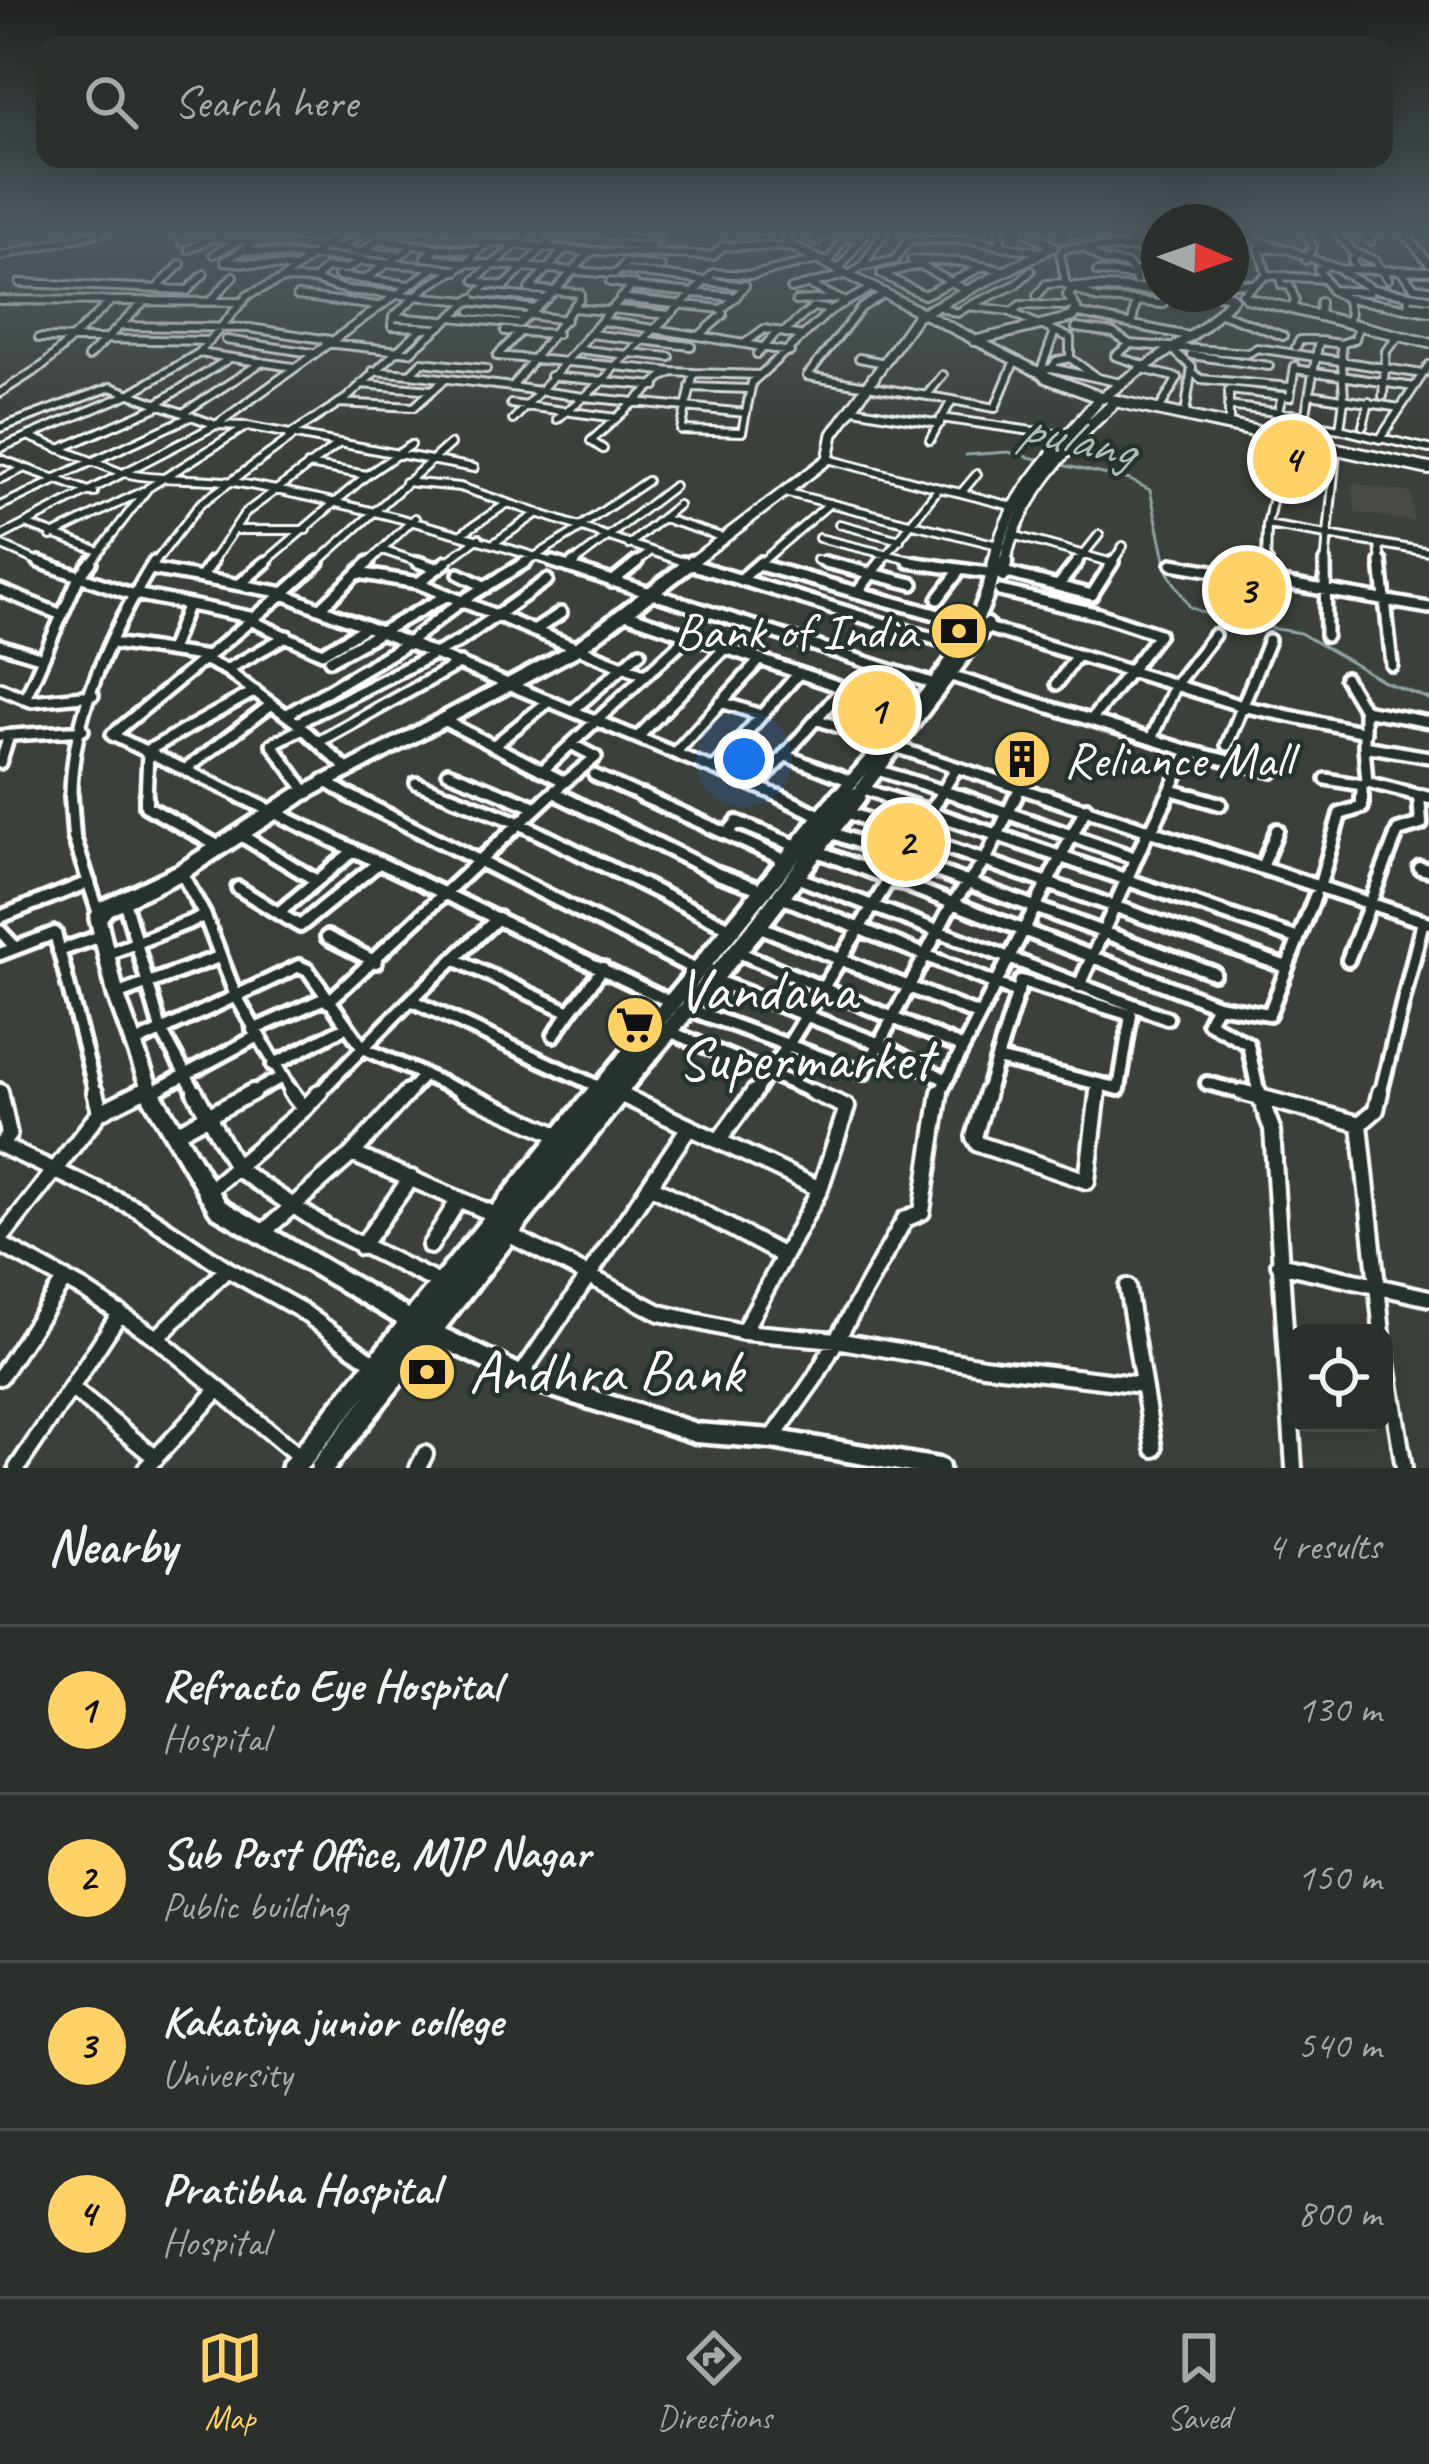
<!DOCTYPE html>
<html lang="en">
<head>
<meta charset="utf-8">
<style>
	:root { --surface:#2c302c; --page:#343834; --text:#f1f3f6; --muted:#a6a9a9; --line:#484b48; --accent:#ffd166 }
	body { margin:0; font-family:Caveat,sans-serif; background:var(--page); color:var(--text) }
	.controls { position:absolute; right:36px; bottom:36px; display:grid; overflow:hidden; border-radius:24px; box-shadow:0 12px 48px #0002 }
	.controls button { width:108px; height:108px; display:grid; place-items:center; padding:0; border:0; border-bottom:3px solid var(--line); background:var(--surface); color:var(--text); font:60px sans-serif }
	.compass { position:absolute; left:1141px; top:204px; width:108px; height:108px; border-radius:50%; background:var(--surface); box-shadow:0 12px 48px #0002; rotate:92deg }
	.you { position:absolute; left:744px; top:759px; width:42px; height:42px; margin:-30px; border:9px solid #fff; border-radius:50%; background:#1a73e8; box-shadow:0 0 0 18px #1a73e833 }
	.badge { display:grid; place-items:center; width:78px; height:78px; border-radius:50%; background:var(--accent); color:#111; font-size:39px; font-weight:700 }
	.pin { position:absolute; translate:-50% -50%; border:6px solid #fff; box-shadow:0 3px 12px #0006 }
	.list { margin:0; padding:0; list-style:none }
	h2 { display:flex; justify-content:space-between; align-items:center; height:156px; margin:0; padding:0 48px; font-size:51px }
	h2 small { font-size:39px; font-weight:400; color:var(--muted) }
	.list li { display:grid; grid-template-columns:78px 1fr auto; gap:36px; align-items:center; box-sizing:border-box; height:168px; padding:0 48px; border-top:3px solid var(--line) }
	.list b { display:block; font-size:45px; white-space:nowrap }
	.list p { margin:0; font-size:39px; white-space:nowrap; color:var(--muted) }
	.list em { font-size:39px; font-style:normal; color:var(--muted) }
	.icon { flex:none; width:66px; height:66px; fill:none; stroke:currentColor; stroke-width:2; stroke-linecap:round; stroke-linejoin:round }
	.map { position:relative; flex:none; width:1429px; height:1468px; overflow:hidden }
	.search { position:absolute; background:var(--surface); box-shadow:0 12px 48px #0002; left:36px; right:36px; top:36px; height:132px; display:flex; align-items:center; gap:30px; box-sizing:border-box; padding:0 42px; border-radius:24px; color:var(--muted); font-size:45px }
	.sheet { height:828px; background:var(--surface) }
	nav { display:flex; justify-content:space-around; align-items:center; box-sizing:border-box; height:168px; border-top:3px solid var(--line); background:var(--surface); font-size:33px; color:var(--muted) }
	nav a { display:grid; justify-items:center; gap:6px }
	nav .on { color:var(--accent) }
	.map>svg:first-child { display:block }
</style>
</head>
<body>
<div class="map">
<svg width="1429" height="1468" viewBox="0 0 1429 1468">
	<rect width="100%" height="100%" fill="#3b403a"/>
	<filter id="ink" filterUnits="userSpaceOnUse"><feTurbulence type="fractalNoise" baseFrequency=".00833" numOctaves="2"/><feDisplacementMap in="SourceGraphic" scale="24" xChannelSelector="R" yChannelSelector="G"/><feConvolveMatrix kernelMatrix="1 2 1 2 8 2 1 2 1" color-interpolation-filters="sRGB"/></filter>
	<g filter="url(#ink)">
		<path fill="#4a4a44" d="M1352 483 1411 493 1414 521 1355 513Z"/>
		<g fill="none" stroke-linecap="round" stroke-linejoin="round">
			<path stroke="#8fa5a4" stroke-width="3" d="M966 455 1008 452 1041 460
				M1062 465 1130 480 1150 490 1168 573 1190 607 1215 618 1300 633 1385 682 1429 699"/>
			<defs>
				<path id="street-far3" d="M254 232 240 240 320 248
					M1304 232 1313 246 1306 260
					M1336 232 1356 255 1352 260 1356 269
					M1360 232 1371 241
					M1403 232 1429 263
					M583 233 659 239
					M1074 234 1131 238
					M196 237 240 240 214 254
					M379 240 439 248
					M257 241 225 261 296 268
					M182 242 200 235
					M816 242 814 234 844 237
					M323 246 362 252
					M1002 246 1042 252
					M1084 247 1103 261 1128 265 1133 271H1159
					M439 248 478 251 468 263 425 257Z
					M1064 248H1138
					M1066 248 1060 253 1066 285 1098 299 1136 301 1132 324
					M189 249 224 232
					M339 249 365 232
					M242 250 308 257
					M1290 250 1339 269 1429 271
					M591 251 713 256 723 246 788 247
					M1352 252 1374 260 1388 279
					M399 255 362 252 389 233 489 242 478 251
					M0 256 101 232
					M310 256 362 259
					M821 262 830 260 844 237 863 238
					M920 265 911 260 962 262 1007 271
					M920 265 951 282 924 295 881 274Z
					M861 267 895 260 908 240H973L1002 246 1000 232
					M1324 268 1318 269 1332 291 1346 298
					M620 270 625 263 661 267
					M1400 270 1414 287 1429 289
					M838 271 866 232
					M1031 271 1015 285 969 306 1008 311 1041 326
					M1097 272 1135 276 1136 281
					M1342 272 1373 289 1429 298
					M1267 275 1281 276 1282 285 1290 286 1295 300 1292 309
					M338 276 409 285
					M848 276 861 267 885 232
					M1281 276 1324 279
					M283 279 314 280 326 268 347 269 360 261 435 267
					M365 279 409 249
					M314 280 346 290 469 301 451 317
					M610 282 635 285
					M951 282 969 291
					M951 282 984 266
					M20 283 188 290
					M1231 283 1254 284
					M488 284 475 280 531 232
					M810 285 843 301
					M156 289 181 264
					M791 289 841 276
					M1331 290 1369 292
					M187 291 204 274
					M1242 294 1267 275 1259 248 1290 250 1255 240 1246 232
					M297 296 377 306
					M1037 296 1046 284 1066 283
					M1408 296 1409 304 1429 306
					M879 297 861 308 807 376 952 400
					M473 298 469 301 536 309
					M620 298 722 309 736 297
					M547 299 479 293 488 284 505 286 553 238 652 247
					M0 300 243 302
					M211 301 233 276
					M796 301 833 299
					M1136 301 1163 304
					M940 307 957 313 969 306
					M573 308 607 311
					M610 309 668 315
					M722 309 723 315 699 336 790 352
					M471 311 525 317
					M1012 312 1020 305 1068 306
					M1075 313 1193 337
					M1221 313 1283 336
					M530 315 566 320
					M393 317 392 326 420 327
					M1319 317 1320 302
					M445 321 393 317 426 287 468 263 615 274 620 270 745 286
					M601 321 699 336
					M1346 323 1350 314 1346 298 1429 312
					M119 326 250 328 330 340
					M1043 326 1070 338V358
					M1358 327 1355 339 1341 344 1344 399 1340 429 1380 439 1429 365
					M1076 328 1113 333 1130 344 1115 356 1143 365
					M505 331 557 334
					M520 332 497 356 615 366 714 273 752 275 817 260
					M784 332 813 307 831 310
					M590 334 691 346
					M39 338 210 341
					M226 340 312 353
					M325 343 410 352 451 317 519 324 555 291 529 289 565 249
					M745 343 764 329 802 336
					M1130 344 1249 353 1257 348 1423 374
					M1296 347 1300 340H1314
					M577 349 628 355
					M1173 350 1192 367 1185 414
					M631 353 670 357
					M757 354 778 331
					M1191 355 1269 366
					M88 357 144 302
					M859 358 885 363
					M293 367 199 353 248 295 283 279 342 232
					M1052 368 1056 361 1070 358 1096 377
					M1139 368 1178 378 1160 408
					M486 369 422 362 410 374 512 387 580 298V293L555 291 590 252 489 242
					M1295 369 1414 387
					M1041 370 1055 331
					M373 371 410 374
					M1033 371 1052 368 1121 383
					M1192 372 1201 379 1290 387
					M694 373 760 375 752 382 742 432 681 430Z
					M760 375 831 310 868 290
					M550 376 603 381 584 397 746 413
					M361 384 433 390
					M656 386 603 381 615 366 673 372
					M512 387 540 391 631 287 736 297 745 285
					M690 387 749 389
					M0 393 44 365 111 301
					M1310 394 1400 408
					M927 395 943 375
					M1383 396 1386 351 1399 336
					M339 403 414 407 445 379
					M156 404 230 358
					M511 404 617 418
					M1228 406 1307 416
					M854 409 940 424
					M183 413 262 362
					M941 418 1067 436
					M513 420 540 391 584 397 557 419
					M1306 423 1340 429
					M1363 426 1369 402
					M1229 427V390L1282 396
					M0 428 111 387 216 425 247 426 474 468
					M1272 433 1282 396 1290 397 1295 366
					M288 436 347 398 422 328 436 329
					M30 437 120 472
					M1380 438 1429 449
					M930 440 952 400 995 408 1013 365
					M1301 440 1319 341 1341 344
					M0 448 129 394 199 353
					M60 449 161 405
					M603 449 591 441 661 378 673 372 694 373
					M0 459 94 493
					M828 459 939 488
					M308 465 367 475
					M129 474C166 482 203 476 239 483 351 503 454 531 562 565
					M977 474 961 493 1015 507
					M56 478 192 416
					M0 479 25 468
					M405 482 460 487 693 565
					M788 493 1002 546
					M0 506 59 479
					M662 518 725 538
					M912 522 939 488 961 493
					M26 524 99 551
					M839 524 900 540
					M1267 525 1429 552
					M578 528 647 481
					M234 530H306
					M464 532 508 503
					M1013 535 1109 562
					M51 536 143 491
					M0 537 216 425 435 267 457 271
					M819 538 931 565
					M494 543 538 513
					M1379 544 1381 565
					M0 545 46 565
					M629 545 678 505
					M382 550 427 565
					M817 560 837 565
					M1172 564 1178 565
					M89 565 148 488 247 426
					M153 565 200 504 291 438
					M210 565 245 513 337 445
					M262 565 367 475 411 445
					M315 565 450 444
					M366 565 415 518
					M442 565 479 538
					M521 565 580 529
					M571 565 674 486
					M634 565 650 552
					M758 565 830 503
					M879 565 911 524
					M1075 565 1099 535
					M1111 565 1123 546
					M1266 565 1267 525 1285 440
					M1325 565 1336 452"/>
				<path id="street-far2" d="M39 562 134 595
					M319 562 283 594 408 643
					M418 562 436 568
					M526 562 462 601 408 643 786 799
					M553 562 938 685
					M683 562 961 647
					M825 562 913 584
					M909 562 995 574
					M1325 562 1326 636
					M1381 562 1392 665
					M1172 564 1429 608
					M759 565 975 625
					M568 567 575 562
					M151 569 285 593
					M1004 572 1092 595 1113 562
					M358 573 418 583 534 631
					M459 574 486 587
					M203 575 212 562
					M740 580 761 562
					M1265 580 1266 562
					M612 582 637 562
					M241 583 266 562
					M418 583 446 562
					M1058 586 1077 562
					M0 590 62 615
					M859 590 881 562
					M1000 591 1099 614 1159 634 1091 720
					M135 594 255 618
					M938 599 960 570
					M321 608 369 562
					M1215 611 1217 572
					M561 613 534 631 646 675
					M626 614 910 711
					M1266 615 1270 581
					M252 621 322 653 366 627
					M985 627 1175 685 1151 739
					M1214 635 1175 685 1242 706 1365 732
					M112 643 208 657
					M0 645 43 658
					M170 651 187 606
					M205 660 226 670 287 636
					M330 660 448 595
					M226 670 297 723 346 768
					M951 676 1189 751 1166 799
					M1345 678 1364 710 1429 722
					M1057 684 1077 655
					M0 688 31 701 93 695
					M25 699 78 579 91 562
					M721 702 761 715
					M573 710 640 652
					M1364 710V746L1429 757
					M286 715 408 643
					M441 719 565 782 553 792 567 799
					M816 719 884 743
					M297 723 460 641 547 580
					M303 728 272 744 305 790
					M0 736 83 730
					M638 737 725 648
					M318 742 460 663
					M1227 745 1269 640
					M493 746 549 701
					M1364 746 1367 782 1429 798
					M895 747 1053 799
					M1189 751 1273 772
					M145 752 255 691
					M675 753 760 660
					M784 755 851 781
					M0 763 9 736
					M186 769 272 704
					M714 769 799 673
					M877 770 969 799
					M542 771 688 636
					M448 772 515 799
					M594 775 648 799
					M1326 779 1362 785
					M323 780 355 799
					M565 782 596 757 571 744
					M416 783 457 799
					M758 786 843 688
					M861 788 893 799
					M1172 790 1203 799
					M71 799C70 719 112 629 154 562
					M146 799 148 753
					M246 799 112 735 283 594
					M546 799 553 792
					M938 799 956 769
					M1015 799 1020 788
					M1362 799V785L1367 782"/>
				<path id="street-far1" d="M71 796 74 837 99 914
					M146 796V806L220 847
					M240 796 673 1003
					M350 796 698 971
					M450 796 519 823 732 929
					M508 796 535 807
					M561 796 718 874 766 891
					M642 796 727 834 737 822 799 847
					M779 796 821 816
					M884 796 1296 938
					M960 796 1135 858
					M1044 796 1429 923
					M1193 796 1220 804
					M1422 796 1429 798
					M843 811 1284 966
					M1152 829 1168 796
					M830 832 1214 973
					M239 834 317 881
					M727 834 787 861
					M815 850 1217 1005 1269 1014 1315 896
					M352 852 278 913 300 926 377 864
					M1263 865 1277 830
					M1420 868 1429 870
					M181 872 205 916
					M796 877 1167 1018
					M238 888 278 913
					M1319 888 1340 814 1362 807V796
					M779 896 1018 993
					M124 900 161 1030 197 1095
					M0 917 89 882
					M498 918 454 959 570 1012 554 1035
					M758 926 978 1015
					M0 931 16 948
					M327 937 376 962
					M59 951 101 936
					M738 952 961 1047
					M0 954 55 933 96 1095
					M107 954 205 916 236 996 131 1045
					M1348 960 1398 831 1421 824 1419 796
					M714 980 880 1044 946 1080
					M1021 981 1131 1015 1119 1089 997 1059Z
					M1079 986 1149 829
					M116 995 219 957
					M411 1000 454 959
					M328 1002 549 796
					M1217 1005 1208 1022 1248 1044 1259 1095
					M689 1009 864 1073 952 904 985 861 1016 796
					M570 1012 603 968
					M253 1030 325 998
					M669 1031 819 1095
					M273 1065 347 1026
					M1207 1083 1252 1095
					M0 1090 1 1095
					M151 1093 256 1037
					M617 1093 622 1095
					M134 1095 148 1088
					M248 1095 280 1078
					M293 1095 236 996 299 966 308 970 363 1048 317 1095
					M406 1095 423 1076
					M469 1095 363 1048 411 1000 601 1088
					M752 1095 787 1047 940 796
					M939 1095 1086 808
					M986 1095 997 1059
					M1098 1095 1099 1084
					M1380 1095 1423 921"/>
				<path id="street" d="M0 1092 9 1134 1 1145
					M95 1092 100 1112
					M195 1092 237 1169 327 1228 439 1283
					M291 1092 304 1109
					M462 1092 560 1136
					M812 1092 847 1107 820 1189
					M987 1092 974 1137 978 1144 1087 1181 1098 1092
					M1241 1092 1360 1124 1376 1110 1380 1092
					M1258 1092 1272 1129 1294 1468
					M617 1093 689 1127
					M304 1109 320 1092
					M1360 1124 1382 1333
					M689 1127 820 1189 784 1256 650 1185Z
					M176 1133 253 1092
					M720 1139 754 1092
					M0 1145 137 1209 227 1269 302 1311 375 1364
					M352 1154 496 1215
					M206 1193 304 1109
					M506 1233 660 1313 743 1332 836 1340 983 1366 1142 1385
					M260 1235 352 1154 408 1092
					M0 1240 100 1112 140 1092
					M0 1244 84 1290 157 1338
					M430 1246 459 1199
					M361 1247 411 1178
					M1279 1264 1429 1298
					M227 1269 157 1338 299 1456
					M1127 1287 1154 1449
					M743 1332 784 1256
					M1384 1344 1404 1468
					M521 1375 650 1185
					M0 1377 65 1279
					M71 1388 120 1313
					M774 1436 815 1378 905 1219 922 1212 940 1092
					M17 1468 71 1388 156 1458
					M146 1468 217 1391
					M418 1468 425 1454"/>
				<path id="secondary-far4" d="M1127 232 1138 248 1159 263
					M1218 294 1230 296
					M1247 298 1429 343
					M974 341 1073 317 1076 309 1068 295 1074 287 1159 290
					M872 380 917 316 1053 247 1029 232
					M1126 380 1204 327 1233 298"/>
				<path id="secondary-far3" d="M1102 398 1130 377
					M688 565 828 459 833 434 874 377"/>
				<path id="secondary-far2" d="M294 799 578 648 692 562"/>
				<path id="secondary-far1" d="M152 1095 116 995 98 918 106 908 181 872 298 796"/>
				<path id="secondary" d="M150 1092 218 1208 430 1332 528 1379 696 1433 772 1439 939 1468"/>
				<path id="primary-far4" d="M784 232 791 246 1054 380"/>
				<path id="primary-far3" d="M1046 377 1102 398
					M1111 400 1429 469
					M994 565C1003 501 1056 451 1096 403
					M1005 565C1012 508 1069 443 1111 406"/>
				<path id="primary-far2" d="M1003 575 1005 562
					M837 799C892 732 983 648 995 562
					M855 799 987 625"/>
				<path id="primary-far1" d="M596 1095 840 796
					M615 1095 758 926 857 796"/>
				<path id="primary" d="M293 1468 599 1092
					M322 1468 618 1092"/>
			</defs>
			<use href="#street-far3" stroke="#fff" stroke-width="12"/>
			<use href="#street-far2" stroke="#fff" stroke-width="18"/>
			<use href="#street-far1" stroke="#fff" stroke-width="20"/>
			<use href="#street" stroke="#fff" stroke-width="22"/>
			<use href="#secondary-far4" stroke="#fff" stroke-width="14"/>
			<use href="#secondary-far3" stroke="#fff" stroke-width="15"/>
			<use href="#secondary-far2" stroke="#fff" stroke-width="21"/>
			<use href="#secondary-far1" stroke="#fff" stroke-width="24"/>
			<use href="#secondary" stroke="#fff" stroke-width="27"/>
			<use href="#primary-far4" stroke="#fff" stroke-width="14"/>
			<use href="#primary-far3" stroke="#fff" stroke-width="16"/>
			<use href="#primary-far2" stroke="#fff" stroke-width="21"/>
			<use href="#primary-far1" stroke="#fff" stroke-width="26"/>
			<use href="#primary" stroke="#fff" stroke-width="30"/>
			<use href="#street-far3" stroke="#26332d" stroke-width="6"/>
			<use href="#street-far2" stroke="#26332d" stroke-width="9"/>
			<use href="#street-far1" stroke="#26332d" stroke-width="10"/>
			<use href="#street" stroke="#26332d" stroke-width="14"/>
			<use href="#secondary-far4" stroke="#26332d" stroke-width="8"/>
			<use href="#secondary-far3" stroke="#26332d" stroke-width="9"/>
			<use href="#secondary-far2" stroke="#26332d" stroke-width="12"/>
			<use href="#secondary-far1" stroke="#26332d" stroke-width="15"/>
			<use href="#secondary" stroke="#26332d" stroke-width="18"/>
			<use href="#primary-far4" stroke="#26332d" stroke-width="8"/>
			<use href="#primary-far3" stroke="#26332d" stroke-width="10"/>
			<use href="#primary-far2" stroke="#26332d" stroke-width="12"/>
			<use href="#primary-far1" stroke="#26332d" stroke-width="16"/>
			<use href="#primary" stroke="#26332d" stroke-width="21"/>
		</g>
	</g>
	<linearGradient id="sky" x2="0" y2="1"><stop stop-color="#202320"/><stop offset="0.53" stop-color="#4f5960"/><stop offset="1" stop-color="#4f5960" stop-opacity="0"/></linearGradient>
	<rect width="1429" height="437" fill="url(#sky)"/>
	<defs>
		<symbol id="bank-disc" viewBox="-11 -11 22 22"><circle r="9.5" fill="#ffd166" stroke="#26332d"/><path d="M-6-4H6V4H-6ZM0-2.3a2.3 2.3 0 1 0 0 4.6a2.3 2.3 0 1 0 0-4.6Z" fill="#111"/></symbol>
		<symbol id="building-disc" viewBox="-11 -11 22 22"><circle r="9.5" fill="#ffd166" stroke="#26332d"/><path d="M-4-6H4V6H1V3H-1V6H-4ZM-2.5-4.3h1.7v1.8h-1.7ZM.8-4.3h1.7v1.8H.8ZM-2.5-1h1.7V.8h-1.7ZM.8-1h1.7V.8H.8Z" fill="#111"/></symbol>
		<symbol id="supermarket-disc" viewBox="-11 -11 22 22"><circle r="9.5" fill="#ffd166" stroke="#26332d"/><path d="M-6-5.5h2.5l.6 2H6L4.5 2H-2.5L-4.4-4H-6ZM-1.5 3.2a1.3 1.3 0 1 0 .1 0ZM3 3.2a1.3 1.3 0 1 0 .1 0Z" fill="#111"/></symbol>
	</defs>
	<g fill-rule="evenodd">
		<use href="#bank-disc" x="926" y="598" width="66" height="66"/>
		<use href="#building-disc" x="989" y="726" width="66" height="66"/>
		<use href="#supermarket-disc" x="602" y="992" width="66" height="66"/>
		<use href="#bank-disc" x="394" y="1339" width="66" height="66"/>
	</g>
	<g text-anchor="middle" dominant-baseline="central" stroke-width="9" stroke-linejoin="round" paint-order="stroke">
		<g font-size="51" fill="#fff" stroke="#26332d" text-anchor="end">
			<text x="917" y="631">Bank of India</text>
			<text x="1064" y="759" text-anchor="start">Reliance Mall</text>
		</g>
		<g font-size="54" font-style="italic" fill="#abbcbb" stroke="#26332d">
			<text transform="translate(1078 438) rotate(13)">pulang</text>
		</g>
		<g font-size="60" fill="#fff" stroke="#26332d" text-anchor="start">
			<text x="677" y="990">Vandana<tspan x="677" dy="69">Supermarket</tspan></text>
			<text x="469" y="1372">Andhra Bank</text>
		</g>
	</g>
</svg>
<div class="controls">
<button><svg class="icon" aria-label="locate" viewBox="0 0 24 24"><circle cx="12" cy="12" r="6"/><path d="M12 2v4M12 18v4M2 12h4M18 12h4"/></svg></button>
</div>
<svg class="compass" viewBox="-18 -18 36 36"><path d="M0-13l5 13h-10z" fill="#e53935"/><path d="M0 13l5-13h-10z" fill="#a6a9a9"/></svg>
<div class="you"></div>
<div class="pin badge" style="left:877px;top:710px">1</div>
<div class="pin badge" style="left:906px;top:842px">2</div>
<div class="pin badge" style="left:1247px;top:590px">3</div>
<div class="pin badge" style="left:1292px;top:459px">4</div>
<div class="search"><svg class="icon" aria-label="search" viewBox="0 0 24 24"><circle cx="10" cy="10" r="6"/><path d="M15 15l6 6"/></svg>Search here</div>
</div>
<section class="sheet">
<h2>Nearby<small>4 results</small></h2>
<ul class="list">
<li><span class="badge">1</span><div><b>Refracto Eye Hospital</b><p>Hospital</p></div><em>130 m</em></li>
<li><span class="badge">2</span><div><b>Sub Post Office, MJP Nagar</b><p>Public building</p></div><em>150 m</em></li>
<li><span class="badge">3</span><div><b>Kakatiya junior college</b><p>University</p></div><em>540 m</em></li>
<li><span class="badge">4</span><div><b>Pratibha Hospital</b><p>Hospital</p></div><em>800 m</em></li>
</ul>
</section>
<nav>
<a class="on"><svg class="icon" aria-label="map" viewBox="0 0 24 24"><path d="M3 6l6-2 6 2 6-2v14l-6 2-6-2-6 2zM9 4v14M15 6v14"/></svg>Map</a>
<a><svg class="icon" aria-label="directions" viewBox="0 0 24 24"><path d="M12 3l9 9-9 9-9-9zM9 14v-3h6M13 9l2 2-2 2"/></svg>Directions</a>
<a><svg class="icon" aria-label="saved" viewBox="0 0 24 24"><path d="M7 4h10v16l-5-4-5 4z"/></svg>Saved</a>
</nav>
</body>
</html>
